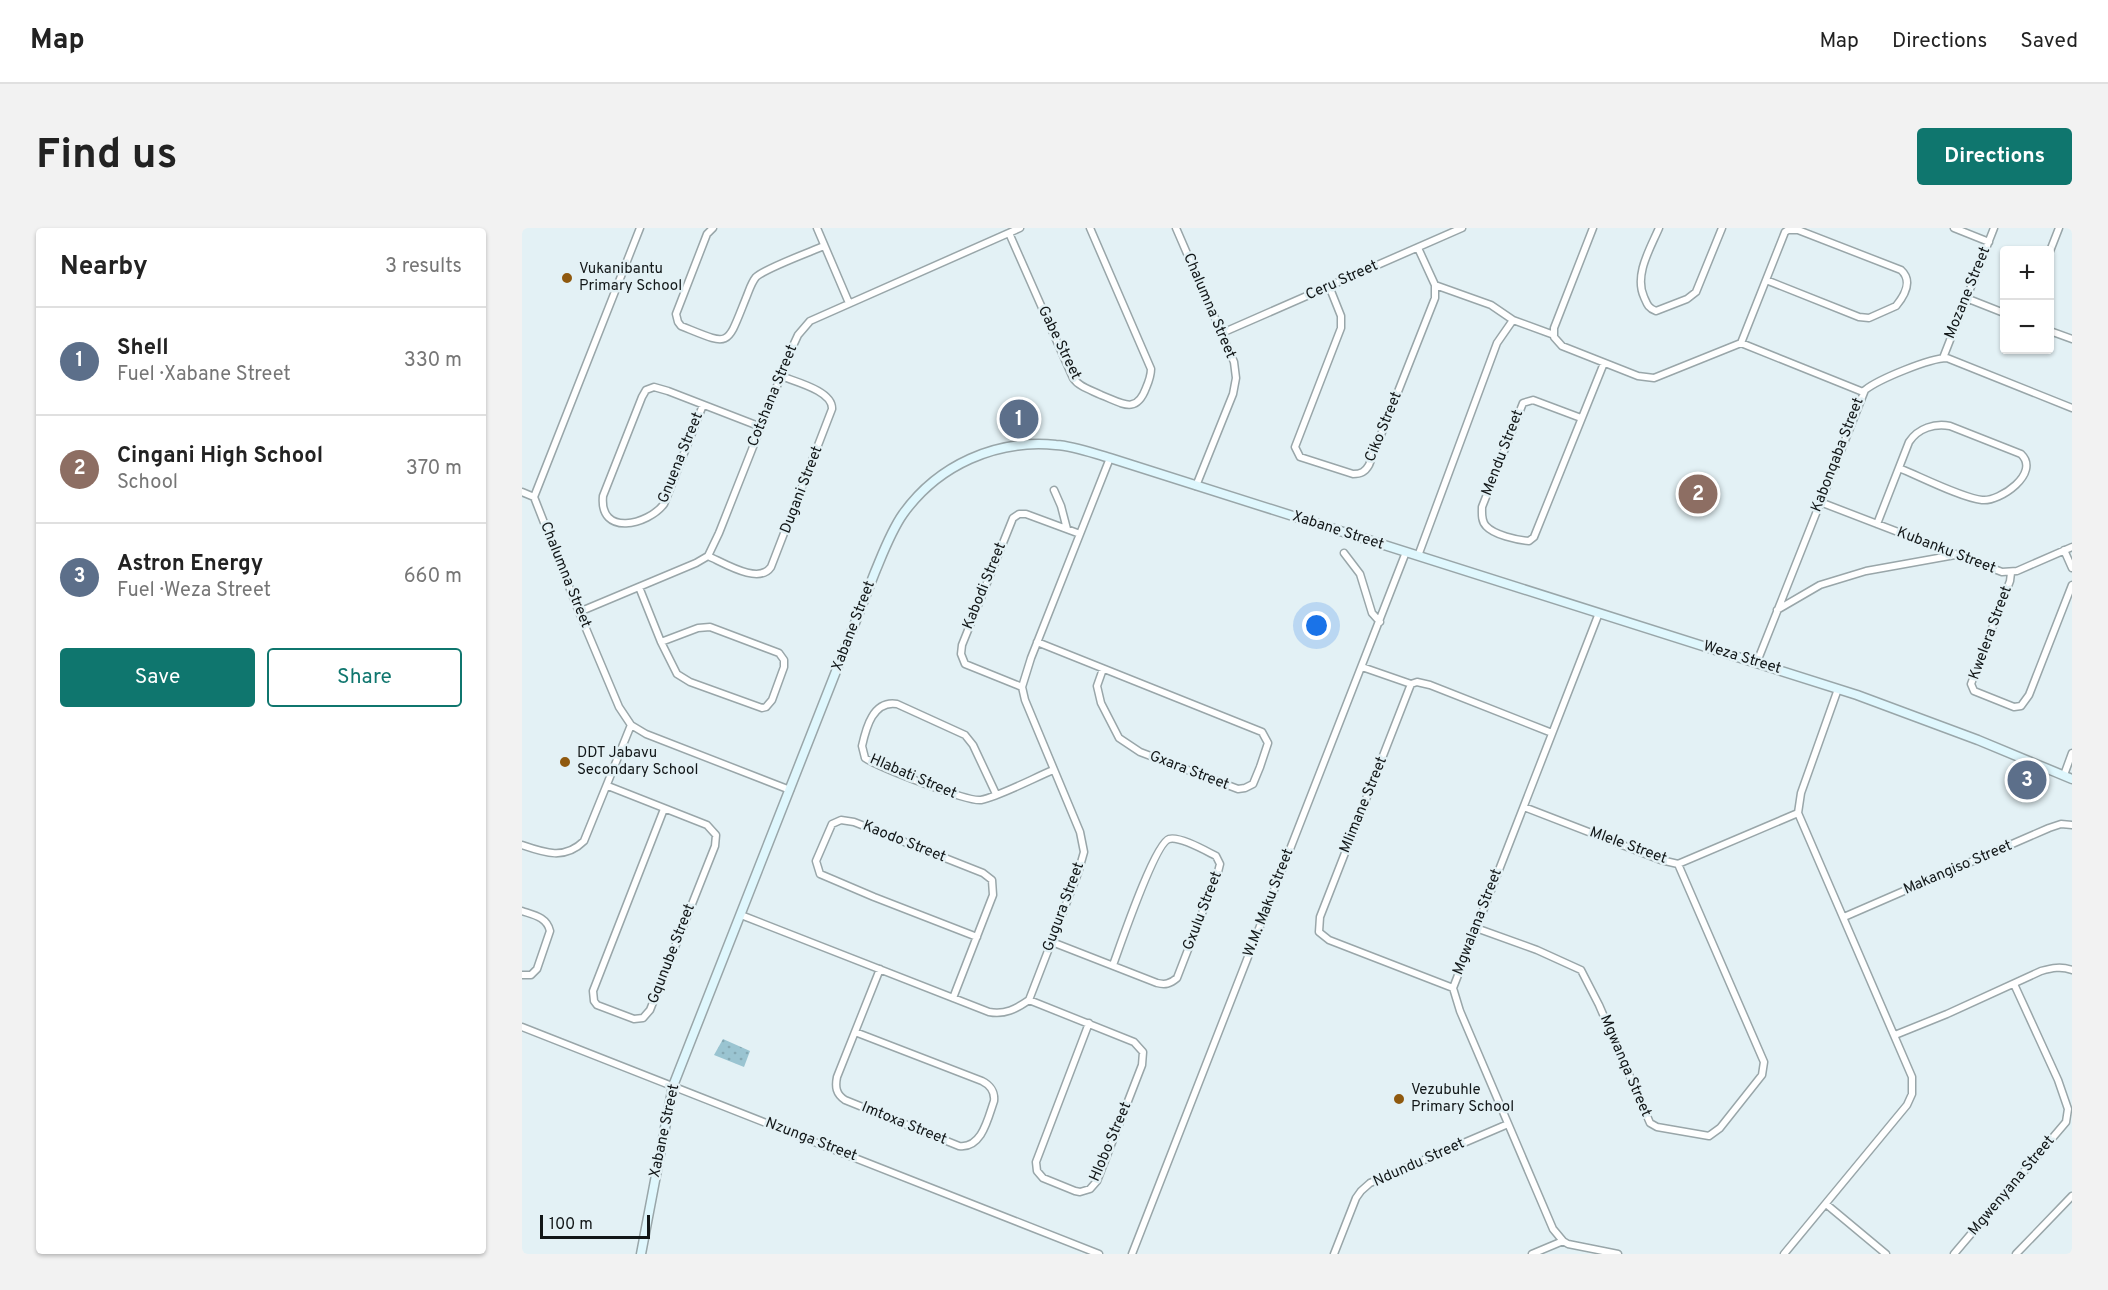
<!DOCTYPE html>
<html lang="en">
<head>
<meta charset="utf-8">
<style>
	:root { --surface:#fff; --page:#f2f2f2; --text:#222; --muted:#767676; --line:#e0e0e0; --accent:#0f766e }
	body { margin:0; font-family:Overpass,sans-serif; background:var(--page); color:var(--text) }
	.controls { position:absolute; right:18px; top:18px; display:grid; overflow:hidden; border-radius:6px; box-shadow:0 2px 4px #0004 }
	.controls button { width:54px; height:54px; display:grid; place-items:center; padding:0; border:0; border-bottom:2px solid var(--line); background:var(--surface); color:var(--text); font:30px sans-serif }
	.scale { position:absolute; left:18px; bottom:15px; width:110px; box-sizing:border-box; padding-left:6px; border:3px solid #121718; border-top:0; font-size:16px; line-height:21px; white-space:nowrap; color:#121718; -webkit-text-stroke:4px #e3f1f5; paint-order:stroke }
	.you { position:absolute; left:795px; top:398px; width:21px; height:21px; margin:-15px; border:4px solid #fff; border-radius:50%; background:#1a73e8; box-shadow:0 0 0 9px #1a73e833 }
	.badge { display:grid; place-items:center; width:39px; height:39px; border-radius:50%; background:var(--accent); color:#fff; font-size:20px; font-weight:700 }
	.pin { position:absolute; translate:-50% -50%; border:3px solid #fff; box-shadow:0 2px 6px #0006 }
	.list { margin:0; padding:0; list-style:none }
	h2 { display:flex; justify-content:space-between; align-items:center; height:78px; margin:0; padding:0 24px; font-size:26px }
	h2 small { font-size:20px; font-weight:400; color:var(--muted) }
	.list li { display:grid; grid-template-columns:39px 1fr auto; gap:18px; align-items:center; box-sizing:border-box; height:108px; padding:0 24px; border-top:2px solid var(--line) }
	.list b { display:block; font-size:22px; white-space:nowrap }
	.list p { margin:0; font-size:20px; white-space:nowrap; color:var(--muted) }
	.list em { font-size:20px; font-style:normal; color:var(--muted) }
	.actions { display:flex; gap:12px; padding:18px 24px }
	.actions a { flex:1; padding:14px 0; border:2px solid var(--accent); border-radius:6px; text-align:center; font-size:21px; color:var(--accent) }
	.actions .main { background:var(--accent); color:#fff }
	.map { position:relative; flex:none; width:1550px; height:1026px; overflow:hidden; border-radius:6px }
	header { display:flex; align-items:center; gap:36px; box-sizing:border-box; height:84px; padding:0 30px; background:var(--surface); border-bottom:2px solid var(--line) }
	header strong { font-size:28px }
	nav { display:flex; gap:33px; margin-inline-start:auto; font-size:21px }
	.intro { display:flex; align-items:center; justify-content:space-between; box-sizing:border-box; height:144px; padding:0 36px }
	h1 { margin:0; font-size:42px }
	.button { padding:15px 27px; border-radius:6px; background:var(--accent); color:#fff; font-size:21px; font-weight:700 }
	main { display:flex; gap:36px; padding:0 36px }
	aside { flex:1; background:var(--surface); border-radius:6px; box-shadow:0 2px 4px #0004 }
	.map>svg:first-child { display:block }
</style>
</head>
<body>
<header>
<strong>Map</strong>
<nav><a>Map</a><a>Directions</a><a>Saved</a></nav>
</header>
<div class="intro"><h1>Find us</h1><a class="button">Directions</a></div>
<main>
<aside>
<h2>Nearby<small>3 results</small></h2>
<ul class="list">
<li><span class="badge" style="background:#5c6f8a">1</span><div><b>Shell</b><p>Fuel · Xabane Street</p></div><em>330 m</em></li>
<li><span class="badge" style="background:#8d6e63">2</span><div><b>Cingani High School</b><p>School</p></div><em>370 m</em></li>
<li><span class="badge" style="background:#5c6f8a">3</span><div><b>Astron Energy</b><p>Fuel · Weza Street</p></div><em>660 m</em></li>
</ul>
<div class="actions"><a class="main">Save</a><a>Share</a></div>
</aside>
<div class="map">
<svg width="1550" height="1026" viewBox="0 0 1550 1026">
	<defs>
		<pattern id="grass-dots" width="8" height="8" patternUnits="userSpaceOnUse" patternTransform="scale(1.5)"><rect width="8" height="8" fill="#9ac4d1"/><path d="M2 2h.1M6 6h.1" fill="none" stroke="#84a8b3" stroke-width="1.8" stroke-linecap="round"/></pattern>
	</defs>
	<rect width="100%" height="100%" fill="#e3f1f5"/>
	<path fill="url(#grass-dots)" d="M201 811 228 823 222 839 192 827Z"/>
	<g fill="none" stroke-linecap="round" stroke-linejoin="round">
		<defs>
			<path id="street" d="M118 0 12 269 57 384 97 479 109 497 124 506 268 562
				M191 0 185 6 154 86 156 94 159 98C209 118 204 120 224 70 227 63 229 55 234 49 244 40 288 24 302 18
				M295 0 327 75
				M654 0 712 134 714 150 711 166 674 258
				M1071 0 1032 100V109L1040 118 1116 148 1132 150 1219 115 1341 164
				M1137 0C1128 21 1112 47 1122 69 1125 76 1126 80 1134 83L1165 71 1174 64 1200 0
				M1432 0 1467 14
				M487 5 551 150C557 159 569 162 579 167 600 175 614 187 624 160 627 153 629 148 629 141L568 0
				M1528 23 1537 0
				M913 57 969 77 991 92 1032 107
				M807 58 819 88V100L773 219 778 229 831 246C839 246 843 244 847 237L913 70V57L896 20
				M1444 70 1482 85
				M1528 103 1550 111
				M700 105 940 0
				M1219 115 1263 4 1266 2H1276L1379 42C1391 53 1383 67 1374 78L1347 90 1337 89 1244 52
				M1421 130 1472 0
				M181 177 142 276C126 297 77 309 81 268L120 169 124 162 132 159 146 163 239 199
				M1059 190 1011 172 1001 175 960 279C960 285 959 293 964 298 972 307 995 312 1007 313L1012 309 1082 135
				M532 262 539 278 545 301
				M0 264 12 269
				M1298 274 1480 344 1495 343 1550 319
				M1355 296 1387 214C1396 200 1413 195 1428 198L1499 226C1519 245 1478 274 1460 272 1440 270 1397 248 1377 240
				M1542 322 1550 340
				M822 325 838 346 850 385 858 394
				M186 328C202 335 237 357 249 339L310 181C311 163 274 154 259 148
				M896 328 975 115 991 92
				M1489 345 1488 353 1449 456 1452 463 1492 479 1499 478 1507 467 1550 357
				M117 359 139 414 155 446 168 454 240 480 244 479 250 472 262 439V432L257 425 188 399 176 400 139 414
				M1255 382 1298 357 1344 343 1433 327
				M57 384 174 335 186 328 197 305 270 120 276 107 288 93 498 0
				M1077 385 931 760 938 783 1031 1001 1041 1013 1046 1016 1096 1026
				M515 414 740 504 746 515 738 539 731 556 723 560 716 561 618 524 597 510 579 475 575 458 581 441
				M1235 434 1343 162C1357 151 1408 130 1425 130L1550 180
				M840 439 889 456
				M500 459 443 436 439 426 440 417 491 290 497 286H504L558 306
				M1542 547 1550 525
				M86 558 185 597 194 607 193 618 128 782 121 790 112 791 75 777 72 773 71 763 142 581
				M474 566 451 517 443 507 375 476C351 472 344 500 340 518L343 530C357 539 445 574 459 572 478 568 512 550 531 542
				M1002 579 1139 632 1156 636 1276 585
				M0 617C23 625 43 632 62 613L109 497
				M0 683C12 687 25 689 28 703L15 741 9 747H0
				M219 687 467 784C483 787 494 781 507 772L556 645 562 624 558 604 503 472 500 459 509 430 588 230
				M1322 689 1527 600 1539 596 1550 597
				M954 700 1015 722 1059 742 1077 777 1128 895 1135 899 1187 908 1198 900 1240 847 1242 834 1156 636
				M530 714 635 755C643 757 648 756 655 750L696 644 698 636 694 628C684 623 658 608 647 611 633 615 598 718 591 737
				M931 760 807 712 797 704 798 689 889 456 895 454 908 457 1030 505
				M431 770 471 667 470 652 461 645 332 594 319 592 310 596 294 633 298 646 352 669 455 709
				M507 772 612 814 621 824 620 837 575 953 568 961 558 964 553 963 521 950 515 943 514 934 567 795
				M0 799 577 1026
				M333 804 460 853C468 857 473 864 472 873 466 890 460 921 437 918L323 872C314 866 313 859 315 849L358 741
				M1373 807 1425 786 1519 743C1530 740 1539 738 1550 742
				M1304 976 1364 1026
				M610 1026 884 324
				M812 1026 834 970 839 963 848 955 986 896
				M1010 1026 1041 1013
				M1262 1026 1385 877 1390 866V849L1276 585 1279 565 1316 461
				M1432 1026 1544 894 1546 881 1536 852 1492 756
				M1494 1026 1550 968"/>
			<path id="secondary" d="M119 1026 151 858 353 344C361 325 369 303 381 286 416 237 474 211 534 217 552 218 570 225 588 230L1335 467 1456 512 1550 551"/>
		</defs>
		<use href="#street" stroke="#99a6a9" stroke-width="9"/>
		<use href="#secondary" stroke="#99a6a9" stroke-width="11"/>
		<use href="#street" stroke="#fff" stroke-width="6"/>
		<use href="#secondary" stroke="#dff7fd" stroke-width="8"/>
	</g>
	<g fill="#8f590e" stroke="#e3f1f5" stroke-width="2">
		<circle cx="45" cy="50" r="6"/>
		<circle cx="43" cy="534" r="6"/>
		<circle cx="877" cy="871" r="6"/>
	</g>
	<g text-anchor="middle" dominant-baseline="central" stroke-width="5" stroke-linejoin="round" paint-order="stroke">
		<g font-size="15" fill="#121718" stroke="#e3f1f5" text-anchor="start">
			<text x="57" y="41">Vukanibantu<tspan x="57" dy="17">Primary School</tspan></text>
			<text x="55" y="525">DDT Jabavu<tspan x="55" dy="17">Secondary School</tspan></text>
			<text x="889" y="862">Vezubuhle<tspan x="889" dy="17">Primary School</tspan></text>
		</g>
		<g font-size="15" fill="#121718" stroke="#e3f1f5">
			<text transform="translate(820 53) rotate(-24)">Ceru Street</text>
			<text transform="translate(1446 65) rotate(-68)">Mozane Street</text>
			<text transform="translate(687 78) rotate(67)">Chalumna Street</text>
			<text transform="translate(537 115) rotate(64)">Gabe Street</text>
			<text transform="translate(251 168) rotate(-68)">Cotshana Street</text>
			<text transform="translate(862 199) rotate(-68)">Ciko Street</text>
			<text transform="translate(981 225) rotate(-69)">Mendu Street</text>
			<text transform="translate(1316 227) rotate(-69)">Kabonqaba Street</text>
			<text transform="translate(159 230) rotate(-68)">Gnuena Street</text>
			<text transform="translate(280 262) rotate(-69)">Dugani Street</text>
			<text transform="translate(816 303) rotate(18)">Xabane Street</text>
			<text transform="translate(1424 323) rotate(21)">Kubanku Street</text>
			<text transform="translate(43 347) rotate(68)">Chalumna Street</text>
			<text transform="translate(463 358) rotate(-68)">Kabodi Street</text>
			<text transform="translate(332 398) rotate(-69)">Xabane Street</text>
			<text transform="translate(1469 405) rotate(-70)">Kwelera Street</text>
			<text transform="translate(1220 430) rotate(17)">Weza Street</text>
			<text transform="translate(667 543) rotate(21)">Gxara Street</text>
			<text transform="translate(391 549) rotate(23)">Hlabati Street</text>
			<text transform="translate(842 577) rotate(-68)">Mlimane Street</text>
			<text transform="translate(382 614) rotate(22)">Kaodo Street</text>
			<text transform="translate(1106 618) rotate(20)">Mlele Street</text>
			<text transform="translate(1436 640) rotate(-23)">Makangiso Street</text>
			<text transform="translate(747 675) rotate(-69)">W.M. Maku Street</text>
			<text transform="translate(542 679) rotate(-70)">Gugura Street</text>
			<text transform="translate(681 683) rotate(-69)">Gxulu Street</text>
			<text transform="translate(956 694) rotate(-69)">Mgwalana Street</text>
			<text transform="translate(150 726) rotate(-69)">Gqunube Street</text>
			<text transform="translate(1103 838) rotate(67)">Mgwanqa Street</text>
			<text transform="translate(382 896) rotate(22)">Imtoxa Street</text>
			<text transform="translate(143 903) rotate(-78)">Xabane Street</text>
			<text transform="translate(289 912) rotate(21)">Nzunga Street</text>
			<text transform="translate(589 914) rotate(-67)">Hlobo Street</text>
			<text transform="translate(897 935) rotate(-24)">Ndundu Street</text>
			<text transform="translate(1490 958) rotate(-50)">Mgwenyana Street</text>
		</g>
	</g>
</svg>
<div class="controls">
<button>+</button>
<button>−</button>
</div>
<div class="scale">100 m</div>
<div class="you"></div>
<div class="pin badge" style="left:497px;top:191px;background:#5c6f8a">1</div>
<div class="pin badge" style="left:1176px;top:266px;background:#8d6e63">2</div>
<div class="pin badge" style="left:1505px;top:552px;background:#5c6f8a">3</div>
</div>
</main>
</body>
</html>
